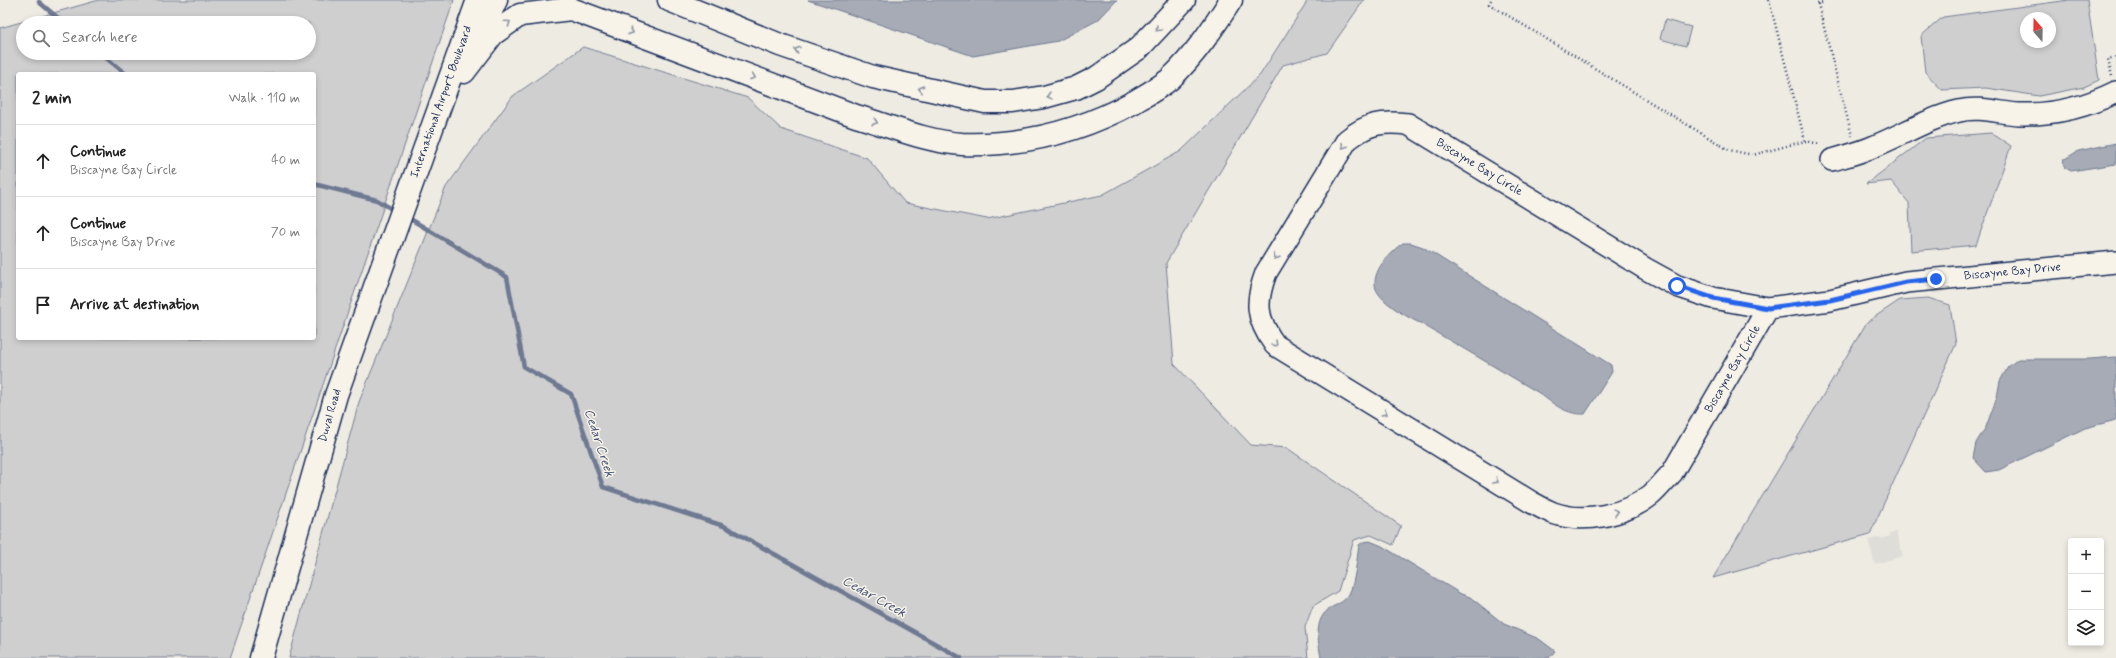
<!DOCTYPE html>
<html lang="en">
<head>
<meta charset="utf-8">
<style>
	:root { --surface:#fff; --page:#f2f2f2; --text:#222; --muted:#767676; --line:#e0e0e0 }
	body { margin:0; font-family:Mynerve,sans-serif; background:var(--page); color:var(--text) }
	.controls { position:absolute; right:12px; bottom:12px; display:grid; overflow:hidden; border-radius:4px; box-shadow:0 2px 6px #0003 }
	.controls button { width:36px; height:36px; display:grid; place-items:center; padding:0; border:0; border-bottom:1px solid var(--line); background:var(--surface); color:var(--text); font:20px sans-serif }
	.compass { position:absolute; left:2020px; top:12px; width:36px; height:36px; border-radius:50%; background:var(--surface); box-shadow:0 2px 6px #0003; rotate:340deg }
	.stop { position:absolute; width:12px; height:12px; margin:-9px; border:3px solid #2563eb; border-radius:50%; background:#fff }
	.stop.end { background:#2563eb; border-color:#fff; box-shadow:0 1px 4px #0008 }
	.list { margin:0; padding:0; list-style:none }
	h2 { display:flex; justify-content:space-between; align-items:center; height:52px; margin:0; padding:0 16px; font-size:17px }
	h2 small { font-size:13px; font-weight:400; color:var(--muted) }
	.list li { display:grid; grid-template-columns:26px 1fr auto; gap:12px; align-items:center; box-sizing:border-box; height:72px; padding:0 16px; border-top:1px solid var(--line) }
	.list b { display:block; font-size:15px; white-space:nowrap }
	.list p { margin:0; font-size:13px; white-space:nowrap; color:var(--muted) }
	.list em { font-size:13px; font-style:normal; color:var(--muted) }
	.icon { flex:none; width:22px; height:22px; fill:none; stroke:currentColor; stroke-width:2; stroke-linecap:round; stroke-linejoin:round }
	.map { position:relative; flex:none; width:2116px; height:658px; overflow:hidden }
	.search { position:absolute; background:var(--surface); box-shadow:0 2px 6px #0003; left:16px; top:16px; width:300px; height:44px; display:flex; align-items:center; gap:10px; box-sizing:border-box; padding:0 14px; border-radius:22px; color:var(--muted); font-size:15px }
	.panel { position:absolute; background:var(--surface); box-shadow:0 2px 6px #0003; left:16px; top:72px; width:300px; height:268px; border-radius:4px }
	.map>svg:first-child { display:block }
</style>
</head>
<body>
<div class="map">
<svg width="2116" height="658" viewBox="0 0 2116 658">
	<rect width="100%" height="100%" fill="#eeebe2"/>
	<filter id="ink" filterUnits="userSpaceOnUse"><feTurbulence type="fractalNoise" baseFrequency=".025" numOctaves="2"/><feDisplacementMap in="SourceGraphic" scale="8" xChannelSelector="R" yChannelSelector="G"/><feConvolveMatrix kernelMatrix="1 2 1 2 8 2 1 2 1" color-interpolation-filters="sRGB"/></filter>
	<g filter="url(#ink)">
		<path fill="#deddd8" d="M1896 532 1903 556 1875 564 1868 540 1881 537 1882 539 1890 536V534Z"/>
		<path fill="#cfcfcf" stroke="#757f96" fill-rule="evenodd" d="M99 0H454L230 658H0V28ZM23 23H309V53H23ZM18 74H314V338H18Z
			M1308 0H1364L1327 53 1283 65 1166 263 1174 364 1251 445 1287 448 1401 526 1393 545 1371 535 1354 540 1338 591 1313 606 1305 627 1308 658H289L359 402 446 187 513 96 583 47 748 98 781 129 867 158 905 203 987 219 1102 195 1181 151 1260 75Z
			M2070 0H2087L2099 80 2084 87 2039 96 1986 88 1942 90 1925 72 1921 36 1943 17ZM2026 18H2050V42H2026Z
			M1665 20 1691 27 1686 46 1660 39Z
			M1991 133 2011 146 1976 245 1911 251 1909 203 1891 181 1866 184 1926 138Z
			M1928 298 1950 305 1956 344 1870 534 1713 578 1867 322 1900 300Z"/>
		<path fill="#a6abb5" stroke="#6e7992" d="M808 0H1117L1098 20 1058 41 973 56Z
			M2116 143V164L2071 171 2064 167 2063 160 2078 151Z
			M1403 243H1411L1423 247 1611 365 1612 372 1585 414C1567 415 1553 404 1539 393L1420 323C1408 318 1381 302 1376 289 1370 272 1391 251 1403 243Z
			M2116 357V420L2085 428 1999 470 1986 472 1973 458 1976 443 1986 427 1997 397 2000 381 2008 367 2018 359H2090Z
			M1370 541 1382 546 1461 594 1470 597 1504 624 1539 639 1555 651 1549 658H1321C1318 640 1313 618 1332 607 1338 604 1345 601 1349 594 1355 583 1357 558 1359 545L1363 542Z"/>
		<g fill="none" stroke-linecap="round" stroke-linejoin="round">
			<path stroke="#6e7992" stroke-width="4.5" d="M39 2 64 23
				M100 53 126 74
				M314 184 377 200 395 211
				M407 217 507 277 524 367 571 394 603 487 724 526 961 658"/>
			<defs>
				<g id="minor">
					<path d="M1832 160C1846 156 1862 152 1875 146 1904 134 1929 118 1959 111 1979 106 2000 113 2019 114 2053 115 2086 107 2116 92"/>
					<path id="s1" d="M1768 308 1672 473C1665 480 1658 489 1651 495 1626 515 1584 524 1553 513 1546 510 1538 506 1531 502L1275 345C1256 319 1255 302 1266 273L1347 140C1368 123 1382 121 1408 124L1646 269 1677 286 1713 298 1768 308 1830 300 1906 282 2116 262"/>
				</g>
				<g id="major">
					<path d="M477 43 496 0"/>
					<path id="s2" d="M261 658 336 395 478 0"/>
				</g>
				<path id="highway" d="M669 0 780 45 873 77 985 102H1013L1044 97 1076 88 1096 78 1139 48 1184 0
					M464 72 493 34 520 15 571 9 856 116C890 126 927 142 962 144 1023 146 1081 131 1134 102 1146 95 1159 88 1170 79 1195 55 1213 28 1231 0"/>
			</defs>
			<use href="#minor" stroke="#1b2f5e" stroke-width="24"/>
			<use href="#major" stroke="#1b2f5e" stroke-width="25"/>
			<use href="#highway" stroke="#1b2f5e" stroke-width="25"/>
			<path stroke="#1b2f5e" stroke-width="2.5" stroke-dasharray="1 3" stroke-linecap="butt" d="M1491 0 1489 4 1729 150 1753 155 1805 141 1821 144
				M1769 0 1805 141
				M1822 0 1823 3 1818 4 1852 136
				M2112 76 2108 59 2116 57"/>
			<use href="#minor" stroke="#f7f3e8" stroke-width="21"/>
			<use href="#major" stroke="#f7f3e8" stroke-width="22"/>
			<use href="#highway" stroke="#f7f3e8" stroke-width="22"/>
		</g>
		<defs><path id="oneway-chevron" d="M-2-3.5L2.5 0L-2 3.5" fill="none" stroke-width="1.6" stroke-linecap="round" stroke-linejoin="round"/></defs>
		<g stroke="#8991a3">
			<use href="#oneway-chevron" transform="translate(508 23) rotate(-35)"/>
			<use href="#oneway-chevron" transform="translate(1158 29) rotate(134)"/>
			<use href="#oneway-chevron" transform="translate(631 32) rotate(20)"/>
			<use href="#oneway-chevron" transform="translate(797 50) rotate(-161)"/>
			<use href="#oneway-chevron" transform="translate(753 77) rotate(20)"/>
			<use href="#oneway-chevron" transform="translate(921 89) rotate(-167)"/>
			<use href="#oneway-chevron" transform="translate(1049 96) rotate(165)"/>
			<use href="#oneway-chevron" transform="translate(875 122) rotate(18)"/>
			<use href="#oneway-chevron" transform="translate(1344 146) rotate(122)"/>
			<use href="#oneway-chevron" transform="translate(1276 257) rotate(122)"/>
			<use href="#oneway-chevron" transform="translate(1275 344) rotate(45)"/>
			<use href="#oneway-chevron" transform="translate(1385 413) rotate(32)"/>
			<use href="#oneway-chevron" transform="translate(1496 481) rotate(32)"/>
			<use href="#oneway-chevron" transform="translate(1616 512) rotate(-15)"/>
		</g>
	</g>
	<g fill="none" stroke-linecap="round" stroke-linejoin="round" filter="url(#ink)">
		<path stroke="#2563eb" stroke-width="5" d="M1677 286 1713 298 1768 308 1830 300 1906 282 1936 279"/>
	</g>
	<g text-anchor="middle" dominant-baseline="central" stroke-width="3" stroke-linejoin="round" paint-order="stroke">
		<g font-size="12" fill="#1b2f5e" stroke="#f7f3e8">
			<text stroke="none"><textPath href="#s2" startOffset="585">International Airport Boulevard</textPath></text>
			<text stroke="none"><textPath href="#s1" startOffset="1031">Biscayne Bay Circle</textPath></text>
			<text stroke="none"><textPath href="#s1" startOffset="1603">Biscayne Bay Drive</textPath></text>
			<text transform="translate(1733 369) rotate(-60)">Biscayne Bay Circle</text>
			<text stroke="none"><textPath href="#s2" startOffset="252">Duval Road</textPath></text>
		</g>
		<g font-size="13" font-style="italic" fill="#455478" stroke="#f7f3e8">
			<text transform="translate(599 443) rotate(72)">Cedar Creek</text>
			<text transform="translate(874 597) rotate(29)">Cedar Creek</text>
		</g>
	</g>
</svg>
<div class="controls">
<button>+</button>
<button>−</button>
<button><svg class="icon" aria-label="layers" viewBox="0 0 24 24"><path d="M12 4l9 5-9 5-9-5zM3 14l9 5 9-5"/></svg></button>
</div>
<svg class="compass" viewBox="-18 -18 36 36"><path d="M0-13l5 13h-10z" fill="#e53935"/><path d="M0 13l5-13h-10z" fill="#767676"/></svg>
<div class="stop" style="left:1677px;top:286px"></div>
<div class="stop end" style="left:1936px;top:279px"></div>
<div class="search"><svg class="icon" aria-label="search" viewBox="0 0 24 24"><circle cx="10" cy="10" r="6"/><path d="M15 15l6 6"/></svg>Search here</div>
<section class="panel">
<h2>2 min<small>Walk · 110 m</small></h2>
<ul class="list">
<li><svg class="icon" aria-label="ahead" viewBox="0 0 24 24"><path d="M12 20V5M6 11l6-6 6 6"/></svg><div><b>Continue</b><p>Biscayne Bay Circle</p></div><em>40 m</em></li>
<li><svg class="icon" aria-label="ahead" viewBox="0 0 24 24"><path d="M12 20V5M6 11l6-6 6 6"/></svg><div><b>Continue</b><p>Biscayne Bay Drive</p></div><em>70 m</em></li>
<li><svg class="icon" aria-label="arrive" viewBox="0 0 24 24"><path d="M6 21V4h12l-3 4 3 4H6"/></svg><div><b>Arrive at destination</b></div></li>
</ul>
</section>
</div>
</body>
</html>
